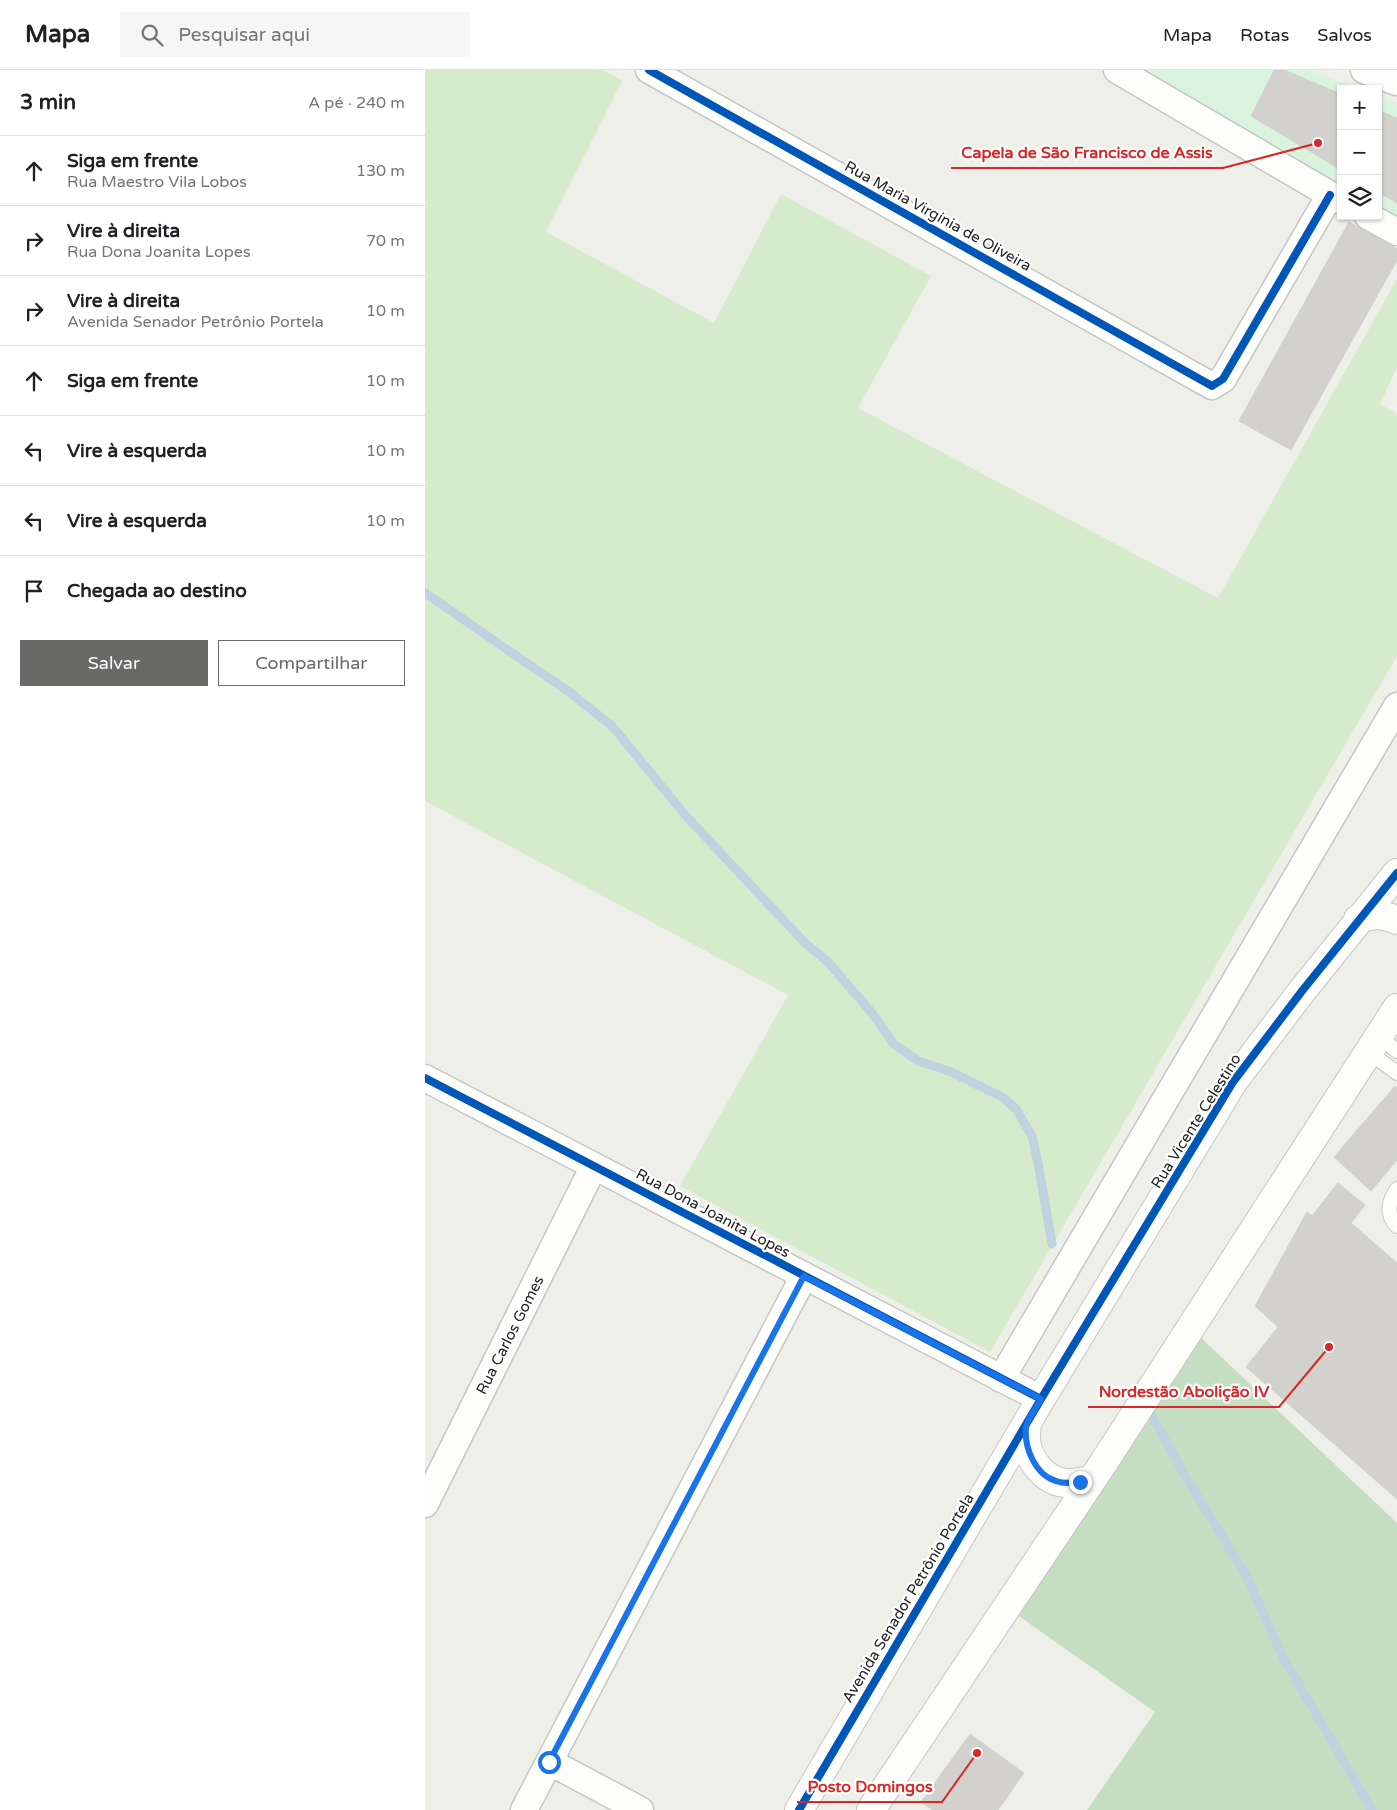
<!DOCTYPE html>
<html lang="pt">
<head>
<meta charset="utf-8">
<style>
	:root { --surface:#fff; --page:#f6f6f6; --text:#202124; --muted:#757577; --line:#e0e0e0; --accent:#696967 }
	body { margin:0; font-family:"Varela Round",sans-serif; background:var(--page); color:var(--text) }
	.controls { position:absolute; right:15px; top:15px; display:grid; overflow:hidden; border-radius:0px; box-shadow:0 1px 4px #0004 }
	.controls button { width:45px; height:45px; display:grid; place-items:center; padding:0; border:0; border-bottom:1px solid var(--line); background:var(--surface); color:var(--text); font:25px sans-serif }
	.stop { position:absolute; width:15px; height:15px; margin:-11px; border:4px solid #1a73e8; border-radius:50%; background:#fff }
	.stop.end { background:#1a73e8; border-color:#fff; box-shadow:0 1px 5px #0008 }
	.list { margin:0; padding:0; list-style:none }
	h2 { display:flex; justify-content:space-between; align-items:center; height:65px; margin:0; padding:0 20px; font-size:21px }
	h2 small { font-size:16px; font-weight:400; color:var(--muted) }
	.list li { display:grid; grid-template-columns:32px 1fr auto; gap:15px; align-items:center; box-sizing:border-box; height:70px; padding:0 20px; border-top:1px solid var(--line) }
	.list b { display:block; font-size:19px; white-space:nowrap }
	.list p { margin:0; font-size:16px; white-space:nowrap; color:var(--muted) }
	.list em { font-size:16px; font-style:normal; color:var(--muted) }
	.actions { display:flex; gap:10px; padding:15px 20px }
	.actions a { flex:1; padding:11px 0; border:1px solid var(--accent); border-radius:0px; text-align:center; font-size:18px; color:var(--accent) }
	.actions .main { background:var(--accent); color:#fff }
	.icon { flex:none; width:28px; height:28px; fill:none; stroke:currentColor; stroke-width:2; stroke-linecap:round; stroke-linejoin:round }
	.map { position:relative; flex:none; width:972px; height:1740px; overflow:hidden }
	header { display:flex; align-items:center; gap:30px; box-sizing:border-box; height:70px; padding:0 25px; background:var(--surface); border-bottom:1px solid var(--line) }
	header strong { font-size:24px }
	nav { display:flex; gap:28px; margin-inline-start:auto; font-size:18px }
	.search { width:350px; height:45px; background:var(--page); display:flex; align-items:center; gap:12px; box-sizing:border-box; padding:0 18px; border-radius:0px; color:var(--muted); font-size:19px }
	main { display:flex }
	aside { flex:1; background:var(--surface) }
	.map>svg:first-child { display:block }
</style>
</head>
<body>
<header>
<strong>Mapa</strong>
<div class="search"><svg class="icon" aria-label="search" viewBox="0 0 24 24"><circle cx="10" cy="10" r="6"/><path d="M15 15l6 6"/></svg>Pesquisar aqui</div>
<nav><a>Mapa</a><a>Rotas</a><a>Salvos</a></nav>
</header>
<main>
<aside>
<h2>3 min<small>A pé · 240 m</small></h2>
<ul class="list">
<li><svg class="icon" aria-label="ahead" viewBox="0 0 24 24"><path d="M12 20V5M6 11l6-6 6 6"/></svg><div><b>Siga em frente</b><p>Rua Maestro Vila Lobos</p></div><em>130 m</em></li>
<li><svg class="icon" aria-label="right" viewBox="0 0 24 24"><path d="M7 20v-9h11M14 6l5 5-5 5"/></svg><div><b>Vire à direita</b><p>Rua Dona Joanita Lopes</p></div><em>70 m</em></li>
<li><svg class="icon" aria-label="right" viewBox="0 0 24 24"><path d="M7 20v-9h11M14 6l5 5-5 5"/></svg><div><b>Vire à direita</b><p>Avenida Senador Petrônio Portela</p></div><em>10 m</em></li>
<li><svg class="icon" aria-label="ahead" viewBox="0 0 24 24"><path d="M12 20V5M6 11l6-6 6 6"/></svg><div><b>Siga em frente</b></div><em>10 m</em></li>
<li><svg class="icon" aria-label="left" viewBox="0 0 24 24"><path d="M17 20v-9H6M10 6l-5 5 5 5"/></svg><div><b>Vire à esquerda</b></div><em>10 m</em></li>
<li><svg class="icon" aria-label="left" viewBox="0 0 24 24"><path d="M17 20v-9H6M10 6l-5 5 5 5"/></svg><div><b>Vire à esquerda</b></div><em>10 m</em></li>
<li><svg class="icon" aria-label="arrive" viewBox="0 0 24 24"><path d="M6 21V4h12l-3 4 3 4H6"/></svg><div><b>Chegada ao destino</b></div></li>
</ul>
<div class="actions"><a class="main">Salvar</a><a>Compartilhar</a></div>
</aside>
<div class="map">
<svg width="972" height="1740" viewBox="0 0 972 1740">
	<rect width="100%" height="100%" fill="#efefea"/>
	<path fill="#d5ebcb" d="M0 0H178L197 11 121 162 289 253 356 124 506 206 433 338 793 528 972 209V297L955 334 972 344V586L565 1282 255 1116 363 925 0 731Z"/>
	<path fill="#c5ddc0" d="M773 1265 972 1453V1740H662L730 1642 591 1544Z"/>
	<path fill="#daf3df" d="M702 0H884L935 19H916V118Z
		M953 26 972 33V149L953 139Z"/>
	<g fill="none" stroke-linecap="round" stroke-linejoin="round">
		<path stroke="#bfd2e0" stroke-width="9" d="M0 523 147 624 188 657 261 746 380 873 403 892 446 942 469 974 493 991 524 1001 577 1027 591 1039 607 1066 613 1093 627 1174
			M724 1341 766 1416 820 1503 859 1589 947 1740"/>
	</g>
	<path fill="#d2d1cd" stroke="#d2d1cb" d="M849 0H859L916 24V100L826 46Z
		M953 40 972 48V133L953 122Z
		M924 152 972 179V190L866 380 814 351Z
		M970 1016 972 1018V1090L946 1121 909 1087Z
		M913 1113 940 1135 926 1153 972 1193V1429L821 1297 853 1257 830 1236 882 1142 887 1146Z
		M545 1664 599 1703 573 1740H508L496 1732Z"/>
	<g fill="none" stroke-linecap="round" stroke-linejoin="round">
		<defs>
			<path id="service" d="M954 966 972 981
				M944 982 972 1003
				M972 1119C964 1131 960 1144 972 1156"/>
			<path id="minor" d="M224 0 787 316 798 309 905 125
				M692 0 916 131
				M939 0 972 12
				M943 146 972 162
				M0 1008 616 1329
				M576 1309 972 636
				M0 1434 169 1096
				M125 1692 215 1740
				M99 1740 379 1206"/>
			<path id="tertiary" d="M933 849C949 844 957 844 972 850
				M602 1355C601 1360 601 1365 601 1370 603 1390 620 1411 640 1413 649 1414 659 1411 667 1409
				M374 1740 616 1329 808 1012 877 921 972 803
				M446 1740 679 1392 972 938"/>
		</defs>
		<use href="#service" stroke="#c6c6c4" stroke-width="16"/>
		<use href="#minor" stroke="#c6c6c4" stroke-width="29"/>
		<use href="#tertiary" stroke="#c6c6c4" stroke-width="30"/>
		<use href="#service" stroke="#fdfdfc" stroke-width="14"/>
		<use href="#minor" stroke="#fdfdfc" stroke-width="26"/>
		<use href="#tertiary" stroke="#fdfdfc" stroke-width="28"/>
		<defs>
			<path id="cycleway" d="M224 0 787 316 798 309 905 125
				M0 1008 616 1329
				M374 1740 616 1329 808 1012 877 921 972 803"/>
		</defs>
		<use href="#cycleway" stroke="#fff" stroke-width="11"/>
		<use href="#cycleway" stroke="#0057b8" stroke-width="8"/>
	</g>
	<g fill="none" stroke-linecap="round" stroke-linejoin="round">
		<path stroke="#1a73e8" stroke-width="6" d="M124 1692 379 1206 616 1329C612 1337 603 1348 601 1357 599 1377 610 1405 631 1411 639 1414 647 1413 655 1412"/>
	</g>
	<g text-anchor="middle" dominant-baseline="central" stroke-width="4.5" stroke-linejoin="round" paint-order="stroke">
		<g font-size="15" fill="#212121" stroke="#fff">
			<text transform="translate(513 146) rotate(29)">Rua Maria Virgínia de Oliveira</text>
			<text transform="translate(771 1051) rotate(-58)">Rua Vicente Celestino</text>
			<text transform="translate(288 1143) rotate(28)">Rua Dona Joanita Lopes</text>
			<text transform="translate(85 1265) rotate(-63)">Rua Carlos Gomes</text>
			<text transform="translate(483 1528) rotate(-59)">Avenida Senador Petrônio Portela</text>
		</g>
	</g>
	<path fill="none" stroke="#d62828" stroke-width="2" d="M893 73L798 98H526M904 1277L854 1337H663M552 1683L517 1732H372"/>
	<g fill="#d62828" stroke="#fff" stroke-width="2">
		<circle cx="893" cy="73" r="5"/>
		<circle cx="904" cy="1277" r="5"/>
		<circle cx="552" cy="1683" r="5"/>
	</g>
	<g font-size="16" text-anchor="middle" font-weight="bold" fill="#d62828" stroke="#fff" stroke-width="4.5" stroke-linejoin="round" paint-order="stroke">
		<text x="662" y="88">Capela de São Francisco de Assis</text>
		<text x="759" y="1327">Nordestão Abolição IV</text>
		<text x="445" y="1722">Posto Domingos</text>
	</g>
</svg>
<div class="controls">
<button>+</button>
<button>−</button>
<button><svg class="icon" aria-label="layers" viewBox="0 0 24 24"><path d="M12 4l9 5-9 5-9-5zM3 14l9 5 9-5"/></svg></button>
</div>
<div class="stop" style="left:124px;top:1692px"></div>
<div class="stop end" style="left:655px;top:1412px"></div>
</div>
</main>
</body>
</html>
